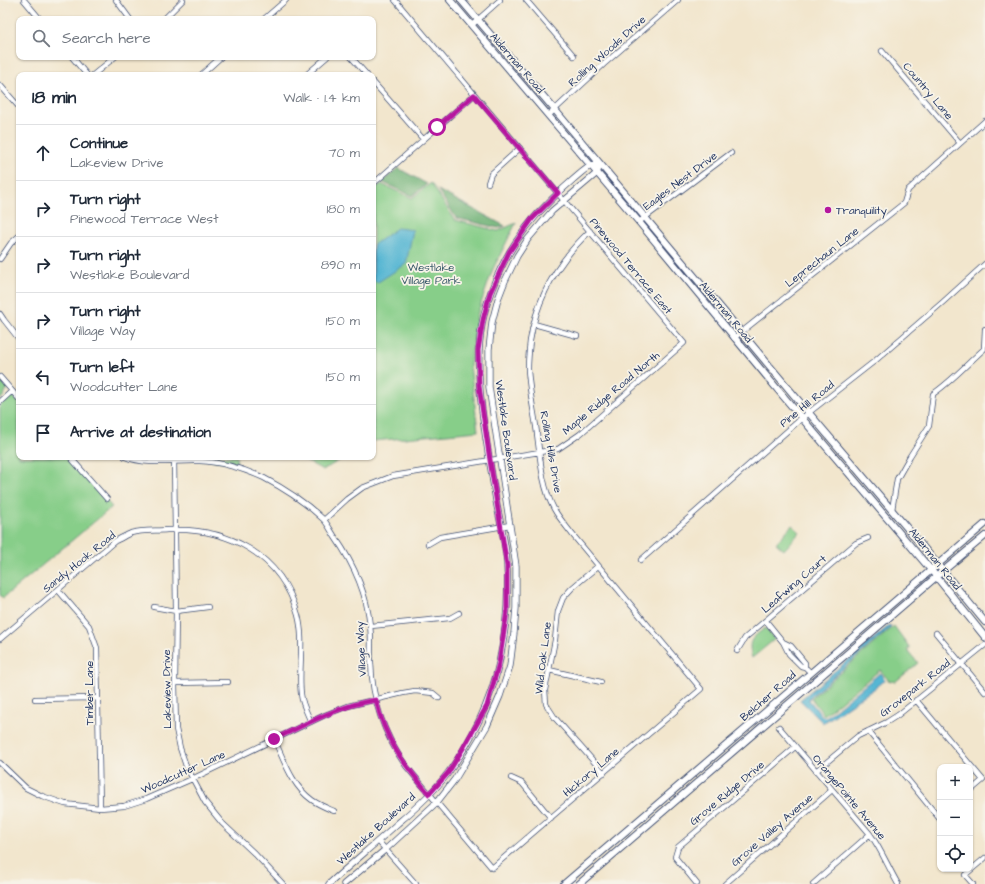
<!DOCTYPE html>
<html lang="en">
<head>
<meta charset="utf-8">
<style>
	:root { --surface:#fff; --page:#f2f2f3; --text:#1f2937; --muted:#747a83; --line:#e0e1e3 }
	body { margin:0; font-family:"Architects Daughter",sans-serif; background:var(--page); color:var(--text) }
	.controls { position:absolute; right:12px; bottom:12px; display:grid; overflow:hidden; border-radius:8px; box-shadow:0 1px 3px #0004 }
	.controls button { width:36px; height:36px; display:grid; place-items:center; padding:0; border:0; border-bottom:1px solid var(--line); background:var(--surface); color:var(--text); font:20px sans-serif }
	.stop { position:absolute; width:12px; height:12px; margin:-9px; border:3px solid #b5179e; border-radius:50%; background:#fff }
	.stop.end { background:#b5179e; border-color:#fff; box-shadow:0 1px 4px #0008 }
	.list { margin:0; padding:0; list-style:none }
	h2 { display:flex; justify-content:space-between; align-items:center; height:52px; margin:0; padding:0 16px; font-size:17px }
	h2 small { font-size:13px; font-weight:400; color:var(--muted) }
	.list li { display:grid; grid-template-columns:26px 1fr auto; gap:12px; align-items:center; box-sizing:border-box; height:56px; padding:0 16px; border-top:1px solid var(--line) }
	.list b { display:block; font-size:15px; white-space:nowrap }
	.list p { margin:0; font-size:13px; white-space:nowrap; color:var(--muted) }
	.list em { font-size:13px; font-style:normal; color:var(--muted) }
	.icon { flex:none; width:22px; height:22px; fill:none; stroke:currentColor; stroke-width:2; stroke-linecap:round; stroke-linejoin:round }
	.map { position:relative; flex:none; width:985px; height:884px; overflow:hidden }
	.search { position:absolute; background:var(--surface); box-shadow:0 1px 3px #0004; left:16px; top:16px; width:360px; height:44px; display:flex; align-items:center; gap:10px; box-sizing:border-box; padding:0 14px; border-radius:8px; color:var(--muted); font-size:15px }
	.panel { position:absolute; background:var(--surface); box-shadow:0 1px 3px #0004; left:16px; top:72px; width:360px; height:388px; border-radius:8px }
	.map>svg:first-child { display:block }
</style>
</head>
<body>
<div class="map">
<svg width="985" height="884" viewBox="0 0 985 884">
	<rect width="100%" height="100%" fill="#f7f3e8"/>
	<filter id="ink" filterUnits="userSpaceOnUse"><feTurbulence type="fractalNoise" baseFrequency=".025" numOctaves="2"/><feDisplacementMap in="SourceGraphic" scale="8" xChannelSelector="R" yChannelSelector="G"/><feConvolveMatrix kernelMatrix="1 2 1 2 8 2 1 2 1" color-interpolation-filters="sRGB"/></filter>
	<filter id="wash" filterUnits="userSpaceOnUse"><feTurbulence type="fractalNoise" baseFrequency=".012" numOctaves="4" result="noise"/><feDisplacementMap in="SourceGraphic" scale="16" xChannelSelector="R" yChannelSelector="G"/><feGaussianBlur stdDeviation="0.9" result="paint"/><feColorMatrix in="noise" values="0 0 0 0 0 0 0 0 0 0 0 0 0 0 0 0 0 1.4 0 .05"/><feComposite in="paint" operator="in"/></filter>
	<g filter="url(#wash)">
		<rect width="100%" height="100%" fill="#f2e6cd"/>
		<path fill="#87ce89" stroke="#517e74" d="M431 183 455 220 498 231 516 223 493 269 477 315 470 365 478 431 373 441V190L381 184 412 198Z
			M0 379 7 387 4 396 0 400Z
			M12 395 19 403V457H66L112 507 3 598 0 595V405Z
			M184 457H237L236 463Z
			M298 457H345L323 470Z
			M792 525 800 532 784 550 776 543Z
			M894 626 910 648 907 650 918 663 895 682 893 681 890 682 880 670 824 715 811 698Z
			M765 628 775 639 752 658C747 640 752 638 765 628Z"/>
		<path fill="#6db175" stroke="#44706a" d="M398 168 427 184 412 196 382 182Z
			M438 190 505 226 498 228 456 218Z"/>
		<path fill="#55b6d3" stroke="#387298" d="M397 228 413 230 406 264 378 282 373 280V245Z
			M890 625 891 627 810 697 809 700 822 716 826 717 880 673 885 680 878 686 823 723 800 700Z"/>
	</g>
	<g filter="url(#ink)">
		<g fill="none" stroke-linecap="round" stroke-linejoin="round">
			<defs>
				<path id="minor" d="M24 0 40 19
					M116 0 130 19
					M526 0 574 56
					M164 19 183 0
					M264 19 286 0
					M472 25 500 0
					M882 51 960 143
					M72 57 87 75
					M351 57 367 75
					M93 75 115 57
					M201 75 221 57
					M306 75 327 57
					M373 82 423 139
					M0 85 19 107
					M549 115 604 64 678 0
					M488 183 491 174 520 148
					M373 184 474 95
					M639 222 731 153
					M0 259 11 243 19 236
					M0 314 4 320 19 339
					M534 324 577 336
					M734 338 904 203 908 190 985 121
					M0 377 19 399
					M0 402 12 391
					M70 457 107 499
					M125 457C148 466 175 460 200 461 221 462 244 469 264 478 285 489 306 503 323 519 328 524 331 531 335 537 353 563 367 593 370 626 372 638 370 650 371 662 372 700 384 735 406 766L492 868 701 689 572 534C566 526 559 518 554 509 541 485 540 454 536 426 533 407 529 388 528 369 528 360 529 350 530 341 537 297 558 261 590 231
					M174 457 176 611 175 683 176 729 180 748 186 766 205 802 222 823 255 854 283 884
					M892 510 897 479 910 456 929 426 933 394C952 381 967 364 984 349L985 329
					M324 520 347 499 362 488 393 476 558 449 580 434 684 343 395 0
					M428 544 440 537 510 525
					M641 560 802 418 876 360 943 302 985 264
					M598 566 572 588 563 598 558 611 555 640 545 690 546 704 555 718 604 773
					M58 590 89 626 97 648 100 808
					M154 607 176 611 208 607
					M766 621 783 642 789 654 801 666 805 667 811 673
					M371 626 450 618 459 613
					M936 633 985 692
					M0 639 115 541C120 539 126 535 131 533 143 530 156 531 167 530 228 527 281 554 298 615 305 641 298 668 301 694 302 704 307 713 311 722
					M783 642 791 646 805 663V667
					M737 651 745 638 856 543 868 538
					M549 670 601 682
					M175 683 228 682
					M35 699 97 698
					M916 700 983 780 970 791
					M779 727 870 834C881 849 888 867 898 884
					M868 731 939 818 940 817
					M274 739C284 760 292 786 312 800 319 805 327 808 334 811
					M0 763 26 788 42 796 65 804 100 808 124 806 146 799 192 779 325 715 348 706 403 693 415 691 433 693 439 698
					M816 771 858 736 887 722 898 715 985 645
					M511 778 522 783 551 818
					M378 841 416 884
					M697 884 675 857 678 847 795 747
					M725 884 832 790
					M813 884 870 834
					M973 884 965 875 985 858"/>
				<path id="tertiary" d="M329 884C352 863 375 844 398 823 416 808 434 792 448 773 471 742 491 701 499 663 506 632 509 599 507 567 507 547 500 522 496 501 489 454 477 399 479 352 481 295 510 239 551 200 557 194 586 167 592 165 595 164 597 165 600 165L597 173 552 211 528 239 517 256 505 281 498 299 492 322 489 349V387L516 566V608L514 633 510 666 500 696 487 726 455 779 437 802 386 849 344 884"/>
				<path id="secondary" d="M450 0 639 222 778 390 931 570 985 637
					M461 0 555 110 809 413 919 542 985 622
					M564 884 985 524
					M579 884 936 577 985 536"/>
			</defs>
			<use href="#minor" stroke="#3b4a6f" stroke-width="6"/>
			<use href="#tertiary" stroke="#3b4a6f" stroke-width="7"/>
			<use href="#secondary" stroke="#3b4a6f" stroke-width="8"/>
			<use href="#minor" stroke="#fff" stroke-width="4.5"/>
			<use href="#tertiary" stroke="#fff" stroke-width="5.5"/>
			<use href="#secondary" stroke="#fff" stroke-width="6"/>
		</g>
	</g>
	<g fill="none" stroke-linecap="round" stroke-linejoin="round" filter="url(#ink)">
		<path stroke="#b5179e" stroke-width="5" d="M274 739C307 724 340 705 376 700 385 740 404 764 429 794L448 773 462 750 487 706 499 663 507 611V566L490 460 479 386 478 350 483 320 490 293 509 252 532 219 558 193 474 95 437 127"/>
	</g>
	<circle fill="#b5179e" stroke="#f7f3e8" stroke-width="1.5" cx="828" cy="210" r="4"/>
	<g text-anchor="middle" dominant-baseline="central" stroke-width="3.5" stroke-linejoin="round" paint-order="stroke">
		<g font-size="11" fill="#1b2f5e" stroke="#f7f3e8">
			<text transform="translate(607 51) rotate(-42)">Rolling Woods Drive</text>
			<text transform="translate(517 63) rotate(49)">Alderman Road</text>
			<text transform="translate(928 91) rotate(50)">Country Lane</text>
			<text transform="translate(680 181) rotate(-37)">Eagles Nest Drive</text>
			<text transform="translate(822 257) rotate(-38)">Leprechaun Lane</text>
			<text transform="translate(631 266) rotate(50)">Pinewood Terrace East</text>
			<text transform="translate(726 312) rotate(50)">Alderman Road</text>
			<text transform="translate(611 393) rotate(-40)">Maple Ridge Road North</text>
			<text transform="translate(807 404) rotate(-39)">Pine Hill Road</text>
			<text transform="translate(506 430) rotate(82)">Westlake Boulevard</text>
			<text transform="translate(551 452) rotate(80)">Rolling Hills Drive</text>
			<text transform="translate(935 559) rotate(51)">Alderman Road</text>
			<text transform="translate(79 562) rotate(-39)">Sandy Hook Road</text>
			<text transform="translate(794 584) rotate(-41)">Leafwing Court</text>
			<text transform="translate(361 649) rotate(-93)">Village Way</text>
			<text transform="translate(543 658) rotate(-83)">Wild Oak Lane</text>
			<text transform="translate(915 688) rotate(-38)">Grovepark Road</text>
			<text transform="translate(167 689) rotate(-91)">Lakeview Drive</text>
			<text transform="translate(89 693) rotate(-90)">Timber Lane</text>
			<text transform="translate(768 696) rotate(-41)">Belcher Road</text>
			<text transform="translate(183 772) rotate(-24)">Woodcutter Lane</text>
			<text transform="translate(591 772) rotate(-40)">Hickory Lane</text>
			<text transform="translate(727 793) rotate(-40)">Grove Ridge Drive</text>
			<text transform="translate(849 797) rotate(50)">OrangePointe Avenue</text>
			<text transform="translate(376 829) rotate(-42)">Westlake Boulevard</text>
			<text transform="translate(772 830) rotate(-41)">Grove Valley Avenue</text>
		</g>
		<g font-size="11" fill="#1b2f5e" stroke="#f7f3e8" text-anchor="start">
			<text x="836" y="210">Tranquility</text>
		</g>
		<g font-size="11" fill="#365769" stroke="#f7f3e8">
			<text x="431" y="267">Westlake<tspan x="431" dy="13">Village Park</tspan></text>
		</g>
	</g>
</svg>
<div class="controls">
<button>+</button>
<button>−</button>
<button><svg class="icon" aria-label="locate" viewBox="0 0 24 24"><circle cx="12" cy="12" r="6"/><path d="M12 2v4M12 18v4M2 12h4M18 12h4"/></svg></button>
</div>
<div class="stop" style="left:437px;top:127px"></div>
<div class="stop end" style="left:274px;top:739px"></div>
<div class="search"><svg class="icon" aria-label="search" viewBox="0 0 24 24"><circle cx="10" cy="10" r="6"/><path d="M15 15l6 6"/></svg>Search here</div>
<section class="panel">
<h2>18 min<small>Walk · 1.4 km</small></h2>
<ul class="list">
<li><svg class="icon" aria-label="ahead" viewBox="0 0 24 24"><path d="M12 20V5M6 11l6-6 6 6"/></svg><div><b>Continue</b><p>Lakeview Drive</p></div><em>70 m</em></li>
<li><svg class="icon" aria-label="right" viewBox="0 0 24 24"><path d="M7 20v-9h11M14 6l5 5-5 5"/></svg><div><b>Turn right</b><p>Pinewood Terrace West</p></div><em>180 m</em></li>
<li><svg class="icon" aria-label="right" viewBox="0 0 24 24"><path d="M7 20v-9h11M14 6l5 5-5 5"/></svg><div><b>Turn right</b><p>Westlake Boulevard</p></div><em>890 m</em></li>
<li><svg class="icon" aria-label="right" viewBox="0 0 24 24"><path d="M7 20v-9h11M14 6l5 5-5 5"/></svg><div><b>Turn right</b><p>Village Way</p></div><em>150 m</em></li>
<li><svg class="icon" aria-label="left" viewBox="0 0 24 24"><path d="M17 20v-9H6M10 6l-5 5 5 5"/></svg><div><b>Turn left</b><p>Woodcutter Lane</p></div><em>150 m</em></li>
<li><svg class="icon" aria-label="arrive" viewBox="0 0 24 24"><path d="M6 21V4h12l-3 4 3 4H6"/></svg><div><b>Arrive at destination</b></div></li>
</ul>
</section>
</div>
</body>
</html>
